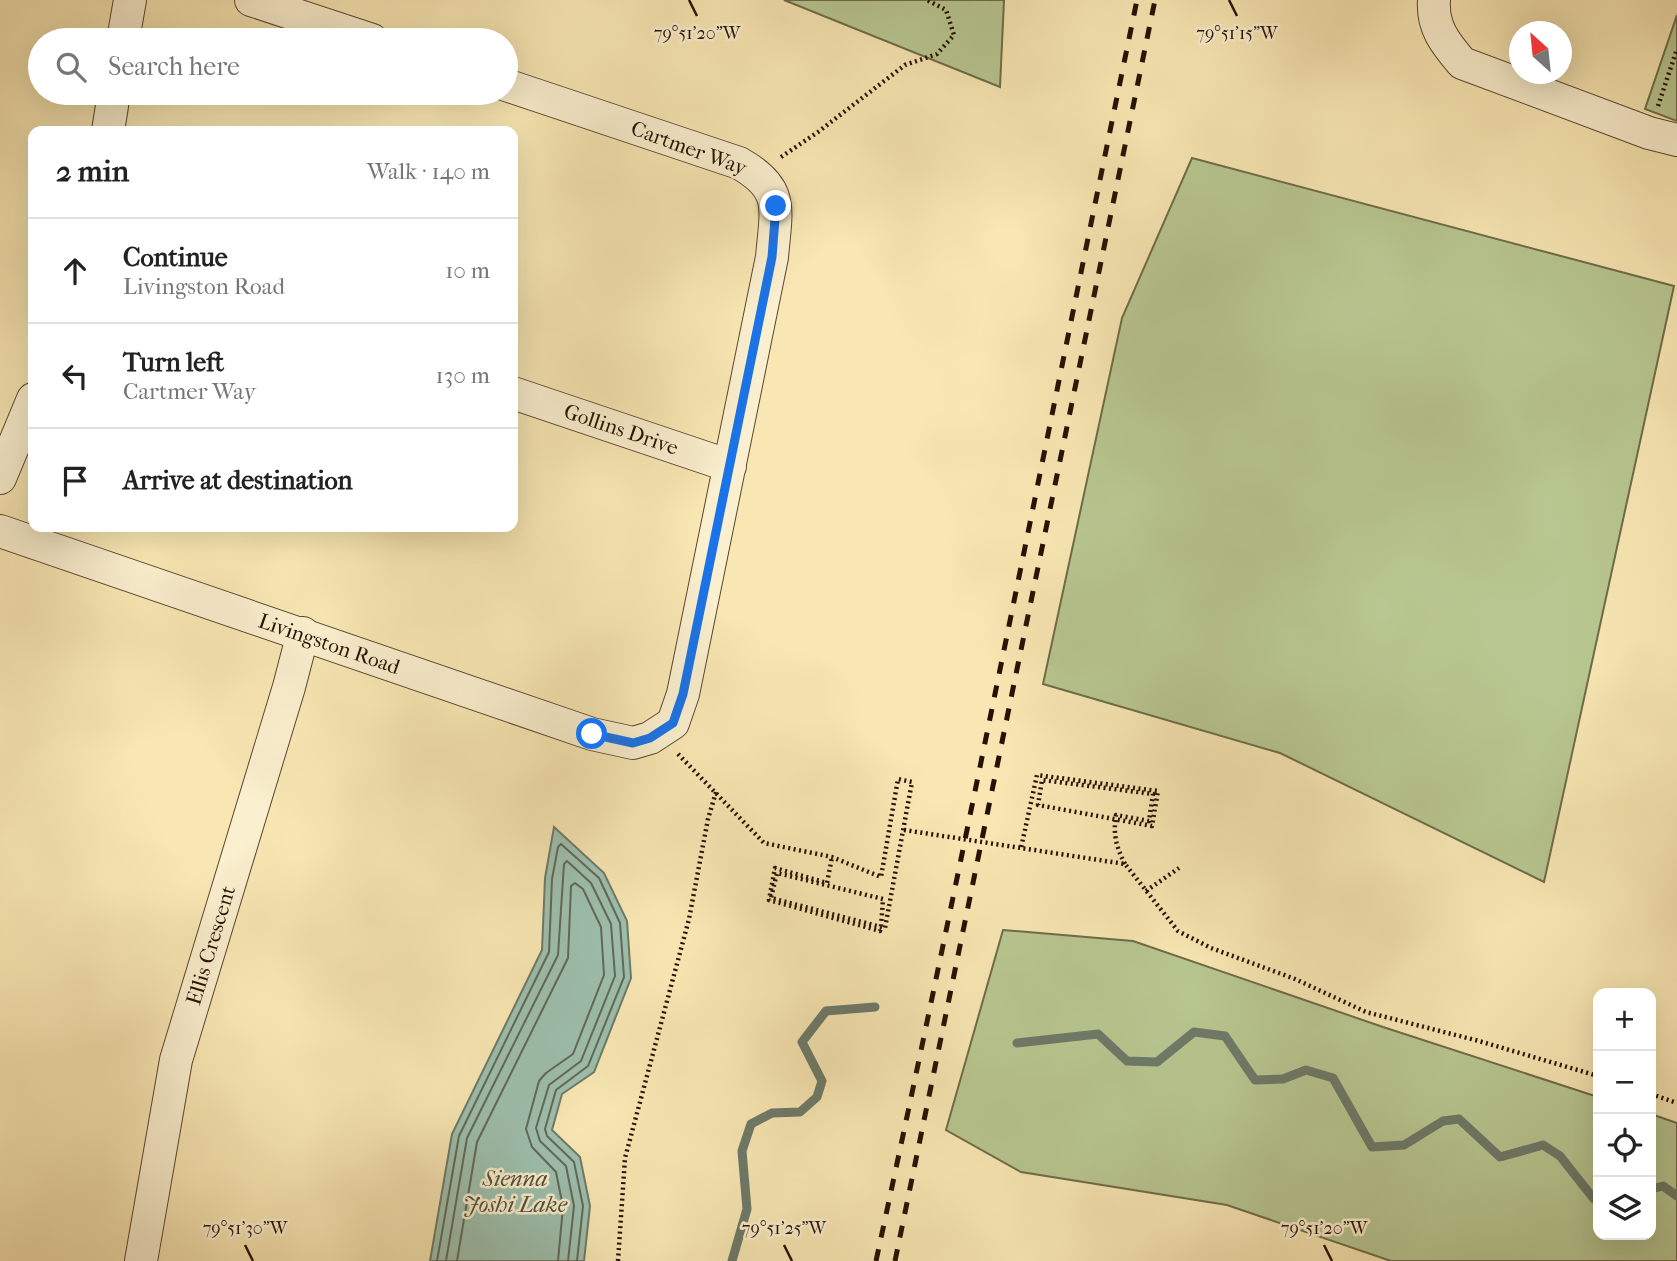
<!DOCTYPE html>
<html lang="en">
<head>
<meta charset="utf-8">
<style>
	:root { --surface:#fff; --page:#f2f2f2; --text:#222; --muted:#767676; --line:#e0e0e0 }
	body { margin:0; font-family:"IM FELL French Canon",serif; background:var(--page); color:var(--text) }
	.controls { position:absolute; right:21px; bottom:21px; display:grid; overflow:hidden; border-radius:14px; box-shadow:0 7px 28px #0002 }
	.controls button { width:63px; height:63px; display:grid; place-items:center; padding:0; border:0; border-bottom:2px solid var(--line); background:var(--surface); color:var(--text); font:35px sans-serif }
	.compass { position:absolute; left:1509px; top:21px; width:63px; height:63px; border-radius:50%; background:var(--surface); box-shadow:0 7px 28px #0002; rotate:333deg }
	.stop { position:absolute; width:21px; height:21px; margin:-16px; border:5px solid #1a73e8; border-radius:50%; background:#fff }
	.stop.end { background:#1a73e8; border-color:#fff; box-shadow:0 2px 7px #0008 }
	.list { margin:0; padding:0; list-style:none }
	h2 { display:flex; justify-content:space-between; align-items:center; height:91px; margin:0; padding:0 28px; font-size:30px }
	h2 small { font-size:23px; font-weight:400; color:var(--muted) }
	.list li { display:grid; grid-template-columns:46px 1fr auto; gap:21px; align-items:center; box-sizing:border-box; height:105px; padding:0 28px; border-top:2px solid var(--line) }
	.list b { display:block; font-size:26px; white-space:nowrap }
	.list p { margin:0; font-size:23px; white-space:nowrap; color:var(--muted) }
	.list em { font-size:23px; font-style:normal; color:var(--muted) }
	.icon { flex:none; width:38px; height:38px; fill:none; stroke:currentColor; stroke-width:2; stroke-linecap:round; stroke-linejoin:round }
	.map { position:relative; flex:none; width:1677px; height:1261px; overflow:hidden }
	.search { position:absolute; background:var(--surface); box-shadow:0 7px 28px #0002; left:28px; top:28px; width:490px; height:77px; display:flex; align-items:center; gap:18px; box-sizing:border-box; padding:0 24px; border-radius:38px; color:var(--muted); font-size:26px }
	.panel { position:absolute; background:var(--surface); box-shadow:0 7px 28px #0002; left:28px; top:126px; width:490px; height:406px; border-radius:14px }
	.map>svg:first-child { display:block }
</style>
</head>
<body>
<div class="map">
<svg width="1677" height="1261" viewBox="0 0 1677 1261">
	<rect width="100%" height="100%" fill="#f8e7b3"/>
	<filter id="stains"><feTurbulence type="fractalNoise" baseFrequency=".00286" numOctaves="4"/><feColorMatrix values="0 0 0 0 .2 0 0 0 0 .09 0 0 0 0 .02 0 0 0 .5 -.17"/></filter>
	<radialGradient id="worn" r=".72"><stop offset=".6" stop-color="#630" stop-opacity="0"/><stop offset="1" stop-color="#630" stop-opacity=".3"/></radialGradient>
	<path fill="#b8c791" stroke="#6e6c4a" stroke-width="2" d="M784 0H1004L1000 87Z
		M1677 15V121L1645 109Z
		M1192 158 1674 286 1544 882 1280 753 1043 684 1122 318Z
		M1003 930 1133 941 1383 1027 1598 1097V1235H1651V1114L1677 1123V1261H1391L1227 1205 1021 1172 946 1130Z"/>
	<path fill="#9dc0ae" stroke="#6d7a69" stroke-width="2" d="M554 827 604 873 627 921 631 978 594 1072 562 1094 552 1130 580 1157 590 1206 584 1261H430L452 1134 542 950 545 878Z"/>
	<g fill="none" stroke-linecap="round" stroke-linejoin="round">
		<path stroke="#616858" stroke-width="2" d="M437 1261 459 1136 549 952 552 879 558 847 561 844 599 878 620 923 624 977 588 1066 556 1090 545 1129 547 1136 574 1162 583 1206 577 1261
			M446 1261 467 1138 558 955 564 864 567 861 591 883 611 924 615 976 581 1061 549 1085 536 1128 540 1141 566 1166 574 1206 568 1261
			M457 1261 477 1142 568 958 571 886 575 883 583 889 601 927 604 975 573 1054 546 1073 539 1081 526 1129 532 1147 556 1172 563 1207 558 1261"/>
		<path stroke="#6d7a69" stroke-width="9" d="M1017 1043 1098 1034 1127 1061 1157 1062 1194 1032 1225 1036 1255 1080 1283 1079 1306 1070 1333 1078 1372 1147 1404 1145 1443 1121 1459 1119 1500 1157 1543 1145 1560 1156 1594 1199H1598
			M1651 1189 1663 1186 1677 1196
			M732 1261 747 1209 742 1151 751 1124 772 1113 800 1112 817 1097 822 1081 802 1042 826 1011 875 1007"/>
		<defs>
			<g id="minor">
				<path d="M251 0 372 40"/>
				<path d="M1434 0C1432 27 1445 43 1462 63L1649 133 1677 140"/>
				<path d="M123 40 130 0"/>
				<path d="M108 131 114 93"/>
				<path id="s1" d="M513 393 730 466"/>
				<path d="M0 478 33 399"/>
				<path id="s2" d="M0 531 592 734 633 743 650 738 673 723 683 694 772 257C776 209 785 189 739 163L506 85"/>
				<path id="s3" d="M141 1261 176 1060 289 687 303 633"/>
			</g>
		</defs>
		<use href="#minor" stroke="#5a462e" stroke-width="34"/>
		<path stroke="#251102" stroke-width="4.5" stroke-dasharray="2 3.5" stroke-linecap="butt" d="M1658 106 1677 49
			M781 157 818 132 905 65 937 54 954 35 946 10 927 0
			M678 754 764 843 832 857 881 877 898 779 912 782 885 928 881 927 771 898 777 873 883 899 881 927 880 931 769 900 775 868 827 883 832 857
			M1125 864C1116 847 1113 834 1116 815L1149 821 1153 794 1042 780 1038 805 1152 826 1158 791 1037 775 1021 848 1125 864 1178 931 1211 948 1295 979 1366 1012 1479 1041 1598 1076
			M1146 891 1179 868
			M1651 1094 1677 1103
			M618 1261 625 1158 689 919 708 819 716 792"/>
		<use href="#minor" stroke="#faefce" stroke-width="32"/>
		<path stroke="#251102" stroke-width="5" stroke-dasharray="12 12" stroke-linecap="butt" d="M876 1261C967 841 1050 420 1137 0
			M895 1261 1155 0"/>
		<path stroke="#251102" stroke-width="4.5" stroke-dasharray="2 3.5" stroke-linecap="butt" d="M904 830 1021 848"/>
	</g>
	<g fill="none" stroke-linecap="round" stroke-linejoin="round">
		<path stroke="#1a73e8" stroke-width="9" d="M592 734 633 743 650 738 673 723 683 694 772 257 776 206"/>
	</g>
	<path fill="none" stroke="#251102" stroke-width="2.5" d="M689 0 697 16M1229 0 1237 16M245 1245 253 1261M784 1245 792 1261M1324 1245 1332 1261"/>
	<g text-anchor="middle" dominant-baseline="central" stroke-width="5" stroke-linejoin="round" paint-order="stroke">
		<g font-size="21" fill="#251102" stroke="#faefce">
			<text transform="translate(689 148) rotate(20)">Cartmer Way</text>
			<text stroke="none"><textPath href="#s1" startOffset="114">Gollins Drive</textPath></text>
			<text stroke="none"><textPath href="#s2" startOffset="348">Livingston Road</textPath></text>
			<text stroke="none"><textPath href="#s3" startOffset="324">Ellis Crescent</textPath></text>
		</g>
		<g font-size="23" font-style="italic" fill="#4f4e3e" stroke="#faefce">
			<text x="515" y="1178">Sienna<tspan x="515" dy="26">Joshi Lake</tspan></text>
		</g>
	</g>
	<g font-size="18" text-anchor="middle" fill="#251102" stroke="#faefce" stroke-width="5" stroke-linejoin="round" paint-order="stroke">
		<text x="697" y="39">79°51'20"W</text>
		<text x="1237" y="39">79°51'15"W</text>
		<text x="245" y="1234">79°51'30"W</text>
		<text x="784" y="1234">79°51'25"W</text>
		<text x="1324" y="1234">79°51'20"W</text>
	</g>
	<rect width="100%" height="100%" filter="url(#stains)"/>
	<rect width="100%" height="100%" fill="url(#worn)"/>
</svg>
<div class="controls">
<button>+</button>
<button>−</button>
<button><svg class="icon" aria-label="locate" viewBox="0 0 24 24"><circle cx="12" cy="12" r="6"/><path d="M12 2v4M12 18v4M2 12h4M18 12h4"/></svg></button>
<button><svg class="icon" aria-label="layers" viewBox="0 0 24 24"><path d="M12 4l9 5-9 5-9-5zM3 14l9 5 9-5"/></svg></button>
</div>
<svg class="compass" viewBox="-18 -18 36 36"><path d="M0-13l5 13h-10z" fill="#e53935"/><path d="M0 13l5-13h-10z" fill="#767676"/></svg>
<div class="stop" style="left:592px;top:734px"></div>
<div class="stop end" style="left:776px;top:206px"></div>
<div class="search"><svg class="icon" aria-label="search" viewBox="0 0 24 24"><circle cx="10" cy="10" r="6"/><path d="M15 15l6 6"/></svg>Search here</div>
<section class="panel">
<h2>2 min<small>Walk · 140 m</small></h2>
<ul class="list">
<li><svg class="icon" aria-label="ahead" viewBox="0 0 24 24"><path d="M12 20V5M6 11l6-6 6 6"/></svg><div><b>Continue</b><p>Livingston Road</p></div><em>10 m</em></li>
<li><svg class="icon" aria-label="left" viewBox="0 0 24 24"><path d="M17 20v-9H6M10 6l-5 5 5 5"/></svg><div><b>Turn left</b><p>Cartmer Way</p></div><em>130 m</em></li>
<li><svg class="icon" aria-label="arrive" viewBox="0 0 24 24"><path d="M6 21V4h12l-3 4 3 4H6"/></svg><div><b>Arrive at destination</b></div></li>
</ul>
</section>
</div>
</body>
</html>
